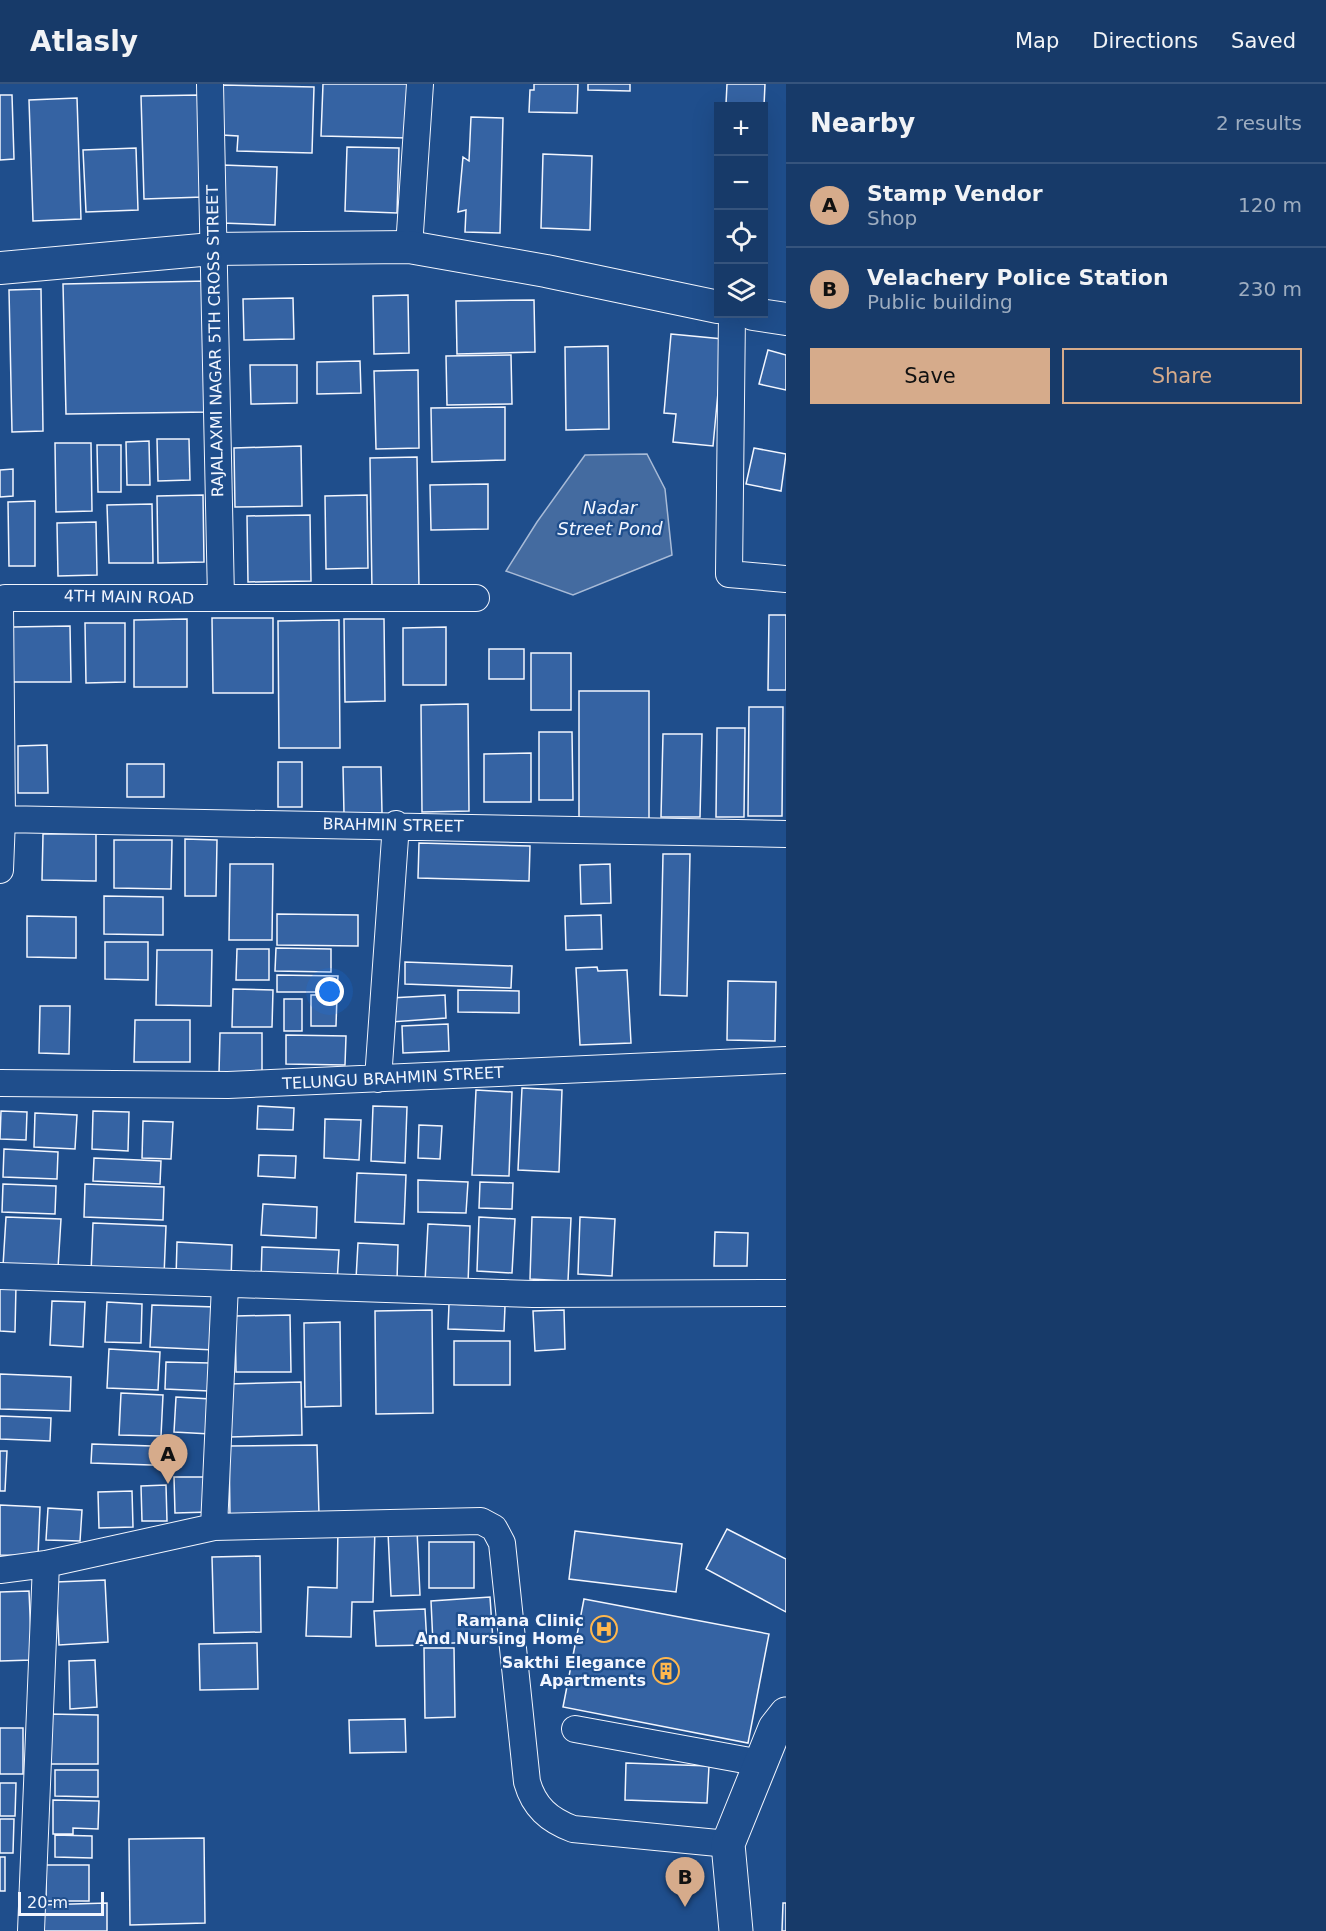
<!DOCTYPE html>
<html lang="en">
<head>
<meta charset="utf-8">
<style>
	:root { --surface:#173a69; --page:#20416f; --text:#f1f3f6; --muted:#9eadc0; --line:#36547d; --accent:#d6ab8b }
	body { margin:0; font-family:"DejaVu Sans",sans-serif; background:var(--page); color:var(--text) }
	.controls { position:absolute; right:18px; top:18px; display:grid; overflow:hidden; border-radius:0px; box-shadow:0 6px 24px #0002 }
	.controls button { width:54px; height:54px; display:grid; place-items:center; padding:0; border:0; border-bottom:2px solid var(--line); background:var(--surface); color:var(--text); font:30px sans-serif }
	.scale { position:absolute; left:18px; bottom:15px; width:86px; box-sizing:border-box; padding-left:6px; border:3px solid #f2f6ff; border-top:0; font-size:16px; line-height:21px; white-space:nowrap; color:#f2f6ff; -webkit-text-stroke:4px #1f4e8c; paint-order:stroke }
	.you { position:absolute; left:330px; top:908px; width:21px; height:21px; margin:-15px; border:4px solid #fff; border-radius:50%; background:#1a73e8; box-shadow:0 0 0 9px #1a73e833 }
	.badge { display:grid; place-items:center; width:39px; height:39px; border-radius:50%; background:var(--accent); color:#111; font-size:20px; font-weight:700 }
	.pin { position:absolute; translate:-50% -50px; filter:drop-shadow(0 2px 3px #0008) }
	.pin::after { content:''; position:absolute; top:32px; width:21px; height:18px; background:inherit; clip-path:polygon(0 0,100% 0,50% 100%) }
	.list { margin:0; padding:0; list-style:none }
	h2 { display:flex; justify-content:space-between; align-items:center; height:78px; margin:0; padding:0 24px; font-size:26px }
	h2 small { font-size:20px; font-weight:400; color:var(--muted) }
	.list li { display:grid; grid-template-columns:39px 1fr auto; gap:18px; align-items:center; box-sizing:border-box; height:84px; padding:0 24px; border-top:2px solid var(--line) }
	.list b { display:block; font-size:22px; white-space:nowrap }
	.list p { margin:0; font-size:20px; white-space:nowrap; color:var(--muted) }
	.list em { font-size:20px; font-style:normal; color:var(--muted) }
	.actions { display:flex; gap:12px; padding:18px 24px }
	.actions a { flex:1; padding:14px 0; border:2px solid var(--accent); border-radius:0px; text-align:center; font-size:21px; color:var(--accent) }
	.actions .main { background:var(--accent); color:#111 }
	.icon { flex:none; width:33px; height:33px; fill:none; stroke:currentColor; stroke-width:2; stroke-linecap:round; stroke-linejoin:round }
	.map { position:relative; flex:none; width:786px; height:1847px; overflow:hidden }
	header { display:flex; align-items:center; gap:36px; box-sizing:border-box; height:84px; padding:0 30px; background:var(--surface); border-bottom:2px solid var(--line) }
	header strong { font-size:28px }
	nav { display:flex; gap:33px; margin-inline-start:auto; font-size:21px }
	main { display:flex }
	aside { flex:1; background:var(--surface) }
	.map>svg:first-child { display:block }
</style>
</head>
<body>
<header>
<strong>Atlasly</strong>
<nav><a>Map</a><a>Directions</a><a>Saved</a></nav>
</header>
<main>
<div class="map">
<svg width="786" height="1847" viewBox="0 0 786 1847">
	<rect width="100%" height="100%" fill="#1f4e8c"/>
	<path fill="#446ba0" stroke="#a8bbd7" stroke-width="1.5" d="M647 370 665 405 672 471 573 511 506 487 537 438 585 371Z"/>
	<path fill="#3563a3" stroke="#f2f6ff" stroke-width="1.5" d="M323 0H410L408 54 321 52Z
		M534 0H578L577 29 529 28 530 6H534Z
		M588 0H630V7L588 6Z
		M727 0H765L764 22 726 20Z
		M223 1 314 3 312 69 237 67 238 52 222 51Z
		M0 11H12L14 75 0 76Z
		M199 11 203 113 144 115 141 12Z
		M77 14 81 135 33 137 29 16Z
		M471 33 503 34 500 149 465 148 466 126 458 128 463 73 469 77Z
		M347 63 399 64 397 129 345 127Z
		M136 64 138 126 86 128 83 66Z
		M543 70 592 72 590 146 541 144Z
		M223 81 277 83 275 141 222 139Z
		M207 197 209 328 66 330 63 200Z
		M41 205 43 347 12 348 9 206Z
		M408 211 409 269 374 270 373 212Z
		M293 214 294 255 244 256 243 215Z
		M534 216 535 268 457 270 456 217Z
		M671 250 723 255 713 362 673 358 676 330 664 329Z
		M608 262 609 345 566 346 565 263Z
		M768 266 786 271V306L759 300Z
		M511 271 512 320 447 321 446 272Z
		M360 277 361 309 317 310V278Z
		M250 281H297V319L251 320Z
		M418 286 419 364 376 365 374 287Z
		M505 323V376L432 378 431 324Z
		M157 355H189L190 396 158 397Z
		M149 357 150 401H127L126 358Z
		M55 359H91L92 427 56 428Z
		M97 361H121V408H98Z
		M301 362 302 422 235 423 234 364Z
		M754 364 786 370 781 407 746 400Z
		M417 373 419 506 372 507 370 374Z
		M13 385V412L0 413V386Z
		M488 400V445L431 446 430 401Z
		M203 411 204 478 158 479 157 412Z
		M367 411 368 484 326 485 325 412Z
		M35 417V482H9L8 418Z
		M152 420 153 479H109L107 421Z
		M310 431 311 497 248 498 247 432Z
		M96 438 97 491 58 492 57 439Z
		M769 531H786V606H768Z
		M212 534H273V609H213Z
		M187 535V603H134V536Z
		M344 535H384L385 617 345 618Z
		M339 536 340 664H279L278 537Z
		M85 539H125V598L86 599Z
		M70 542 71 598H13V543Z
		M446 543V601H403V544Z
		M489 565H524V595H489Z
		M531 569H571V626H531Z
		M579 607H649V737H579Z
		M468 620 469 727 422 728 421 621Z
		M749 623H783L782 732H748Z
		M717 644H745L744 733H716Z
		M539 648H572L573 716H539Z
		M663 650H702L700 733H661Z
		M47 661 48 709H18V662Z
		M531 669V718H484V670Z
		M278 678H302V723H278Z
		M127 680H164V713H127Z
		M343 683H381L382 729 344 730Z
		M43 750H96V797L42 796Z
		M185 755 217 756 216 812H185Z
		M114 756H172L171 805 114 804Z
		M419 759 530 762 529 797 418 794Z
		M663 770H690L687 912 660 911Z
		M230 780H273L272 856H229Z
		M610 780 611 819 581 820 580 781Z
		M104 812 163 813V851L104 850Z
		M277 830 358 831V862L277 861Z
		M601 831 602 865 566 866 565 832Z
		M27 832 76 833V874L27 873Z
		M105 858H148V896L105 895Z
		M276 864 331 865V888L275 887Z
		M237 865H269V896H236Z
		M157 866H212L211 922 156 921Z
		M405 878 512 882 511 904 405 900Z
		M597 883 598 887 627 886 631 959 580 961 576 884Z
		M277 891 338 892 337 908H277Z
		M728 897 776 898 775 957 727 956Z
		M233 905 273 906 272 943H232Z
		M458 906 519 907V929L458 928Z
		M311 911H337L336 942H311Z
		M445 911 446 934 391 938 390 914Z
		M284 915H302V947H284Z
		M40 922H70L69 970 39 969Z
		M135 936H190V978H134Z
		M448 940 449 967 403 969 402 942Z
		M220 949H262V991L219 990Z
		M286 951 346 952 345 981 286 980Z
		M522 1004 562 1006 559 1088 518 1086Z
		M476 1006 512 1008 509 1092 472 1091Z
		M258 1022 294 1024 293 1046 257 1045Z
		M373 1022 407 1023 405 1079 371 1077Z
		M1 1027 27 1028 26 1056 0 1055Z
		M93 1027 129 1028 128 1067 92 1065Z
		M35 1029 77 1031 75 1065 34 1063Z
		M325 1035 361 1036 359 1076 324 1074Z
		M143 1037 173 1038 171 1075 142 1074Z
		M419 1041 442 1042 440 1075 418 1074Z
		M4 1065 58 1068 57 1095 3 1093Z
		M259 1071 296 1072 295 1094 258 1092Z
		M94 1074 161 1077 160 1100 93 1097Z
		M357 1089 406 1091 404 1140 355 1138Z
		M418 1096 468 1098 466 1129 418 1128Z
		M480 1098 513 1099 512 1125 479 1124Z
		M3 1100 56 1102 55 1130 2 1128Z
		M85 1100 164 1103 163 1136 84 1133Z
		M263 1120 317 1123 316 1154 261 1151Z
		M6 1133 61 1135 58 1184 3 1182Z
		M479 1133 515 1135 512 1189 477 1187Z
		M532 1133 571 1134 568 1197 530 1195Z
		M580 1133 615 1135 612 1192 578 1190Z
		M93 1139 166 1142 164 1192 91 1189Z
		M428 1140 470 1142 468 1200 425 1198Z
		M715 1148 748 1149 747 1182H714Z
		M177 1158 232 1161 231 1198 176 1195Z
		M358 1159 398 1161 397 1197 356 1195Z
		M262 1163 339 1166 337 1199 261 1196Z
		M0 1200 16 1201 15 1248 0 1247Z
		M52 1217 85 1218 83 1263 50 1261Z
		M107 1218 142 1220 141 1259 105 1258Z
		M449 1220 505 1222 504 1247 448 1245Z
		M152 1221 216 1223 214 1266 150 1263Z
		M432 1226 433 1329 376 1330 375 1227Z
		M564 1226 565 1265 535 1267 533 1227Z
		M290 1231 291 1288H236L235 1232Z
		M340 1238 341 1322 305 1323 304 1239Z
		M454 1257H510V1301H454Z
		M109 1265 160 1268 158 1306 107 1304Z
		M166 1278 210 1279 209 1307 165 1305Z
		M0 1290 71 1293 70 1327 0 1325Z
		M301 1298 302 1351 230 1353 229 1300Z
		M121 1309 163 1311 161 1352 119 1351Z
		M176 1313 211 1315 210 1350 174 1348Z
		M0 1332 51 1334 50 1357 0 1355Z
		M92 1360 182 1363 181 1382 91 1379Z
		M317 1361 319 1431 230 1432 229 1362Z
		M0 1367H7L5 1407H0Z
		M174 1393H209L210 1428 175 1429Z
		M166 1401 167 1437H142L141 1402Z
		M132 1407 133 1443 99 1444 98 1408Z
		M0 1421 40 1423 38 1472 0 1471Z
		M48 1424 82 1426 80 1457 46 1456Z
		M338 1442 375 1443 373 1518H352L351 1553 306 1552 308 1503 337 1504Z
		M727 1445 786 1475V1528L706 1485Z
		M417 1446 420 1511 391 1512 388 1448Z
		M575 1447 682 1460 676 1508 569 1495Z
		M429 1458H474V1504H429Z
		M260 1472 261 1548 214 1549 212 1473Z
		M105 1496 108 1558 59 1561 56 1498Z
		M29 1507 32 1576 0 1577V1508Z
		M490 1513 493 1557 433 1560 431 1517Z
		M584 1515 769 1550 748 1659 563 1623Z
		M425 1525 427 1561 376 1562 374 1527Z
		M257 1559 258 1605 200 1606 199 1560Z
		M424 1564H454L455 1633 425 1634Z
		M95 1576 97 1623 70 1625 69 1577Z
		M49 1630 98 1631V1680H48Z
		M405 1635 406 1668 350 1669 349 1636Z
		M0 1644H23V1690H0Z
		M626 1679 709 1682 707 1719 625 1716Z
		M55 1686H98V1713L55 1712Z
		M0 1699H16L15 1732H0Z
		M53 1716 99 1717 98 1745 73 1744V1750H53Z
		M0 1735H14L13 1769H0Z
		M55 1751 92 1752V1774L55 1773Z
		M204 1754 205 1839 130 1841 129 1755Z
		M0 1773H5V1807H0Z
		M46 1781H89V1817H46Z
		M107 1819V1847H39L38 1821Z
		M783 1819H786V1847H782Z"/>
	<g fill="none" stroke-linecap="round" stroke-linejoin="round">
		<defs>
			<path id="minor" d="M210 0 221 514
				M409 163 420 0
				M732 230 729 490 786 495
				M0 735 786 750
				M0 786 2 735 0 522 5 514H476
				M378 995 396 740
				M0 999 228 1001 786 976
				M0 1192 533 1210 786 1209
				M214 1443 225 1201
				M0 1486 46 1480 214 1443 481 1437 494 1444 502 1459 527 1698C534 1723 549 1736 573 1745L728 1760
				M575 1645 761 1679
				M31 1847 46 1480"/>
			<path id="tertiary" d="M0 184 212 165 409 163 546 187 718 223
				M753 230 786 235"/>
			<path id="secondary" d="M736 1847 728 1760 775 1644 786 1630"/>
		</defs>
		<use href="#minor" stroke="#f2f6ff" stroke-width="28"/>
		<use href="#tertiary" stroke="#f2f6ff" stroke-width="34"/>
		<use href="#secondary" stroke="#f2f6ff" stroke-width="35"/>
		<use href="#minor" stroke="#1f4e8c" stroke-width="26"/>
		<use href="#tertiary" stroke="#1f4e8c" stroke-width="32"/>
		<use href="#secondary" stroke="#1f4e8c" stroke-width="33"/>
	</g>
	<defs>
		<symbol id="hospital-ring" viewBox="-11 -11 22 22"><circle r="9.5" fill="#1f4e8c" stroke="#ffb74d" stroke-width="1.5"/><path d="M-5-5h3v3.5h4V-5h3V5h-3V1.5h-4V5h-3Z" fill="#ffb74d"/></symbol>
		<symbol id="building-ring" viewBox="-11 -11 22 22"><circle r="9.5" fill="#1f4e8c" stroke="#ffb74d" stroke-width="1.5"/><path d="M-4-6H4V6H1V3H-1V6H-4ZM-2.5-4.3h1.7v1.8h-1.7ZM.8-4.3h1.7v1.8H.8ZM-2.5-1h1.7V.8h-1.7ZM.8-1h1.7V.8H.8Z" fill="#ffb74d"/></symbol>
	</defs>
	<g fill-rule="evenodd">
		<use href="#hospital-ring" x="589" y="1530" width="30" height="30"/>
		<use href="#building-ring" x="651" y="1572" width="30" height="30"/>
	</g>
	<g text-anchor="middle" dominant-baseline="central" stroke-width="4.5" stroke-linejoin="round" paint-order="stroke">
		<g font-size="16" fill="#f2f6ff" stroke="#1f4e8c">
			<text transform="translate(215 257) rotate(-91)">RAJALAXMI NAGAR 5TH CROSS STREET</text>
			<text transform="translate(129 513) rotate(1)">4TH MAIN ROAD</text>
			<text transform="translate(393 741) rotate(1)">BRAHMIN STREET</text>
			<text transform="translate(393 994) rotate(-3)">TELUNGU BRAHMIN STREET</text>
		</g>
		<g font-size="16" font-weight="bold" fill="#f2f6ff" stroke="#1f4e8c" text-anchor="end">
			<text x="584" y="1536">Ramana Clinic<tspan x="584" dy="18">And Nursing Home</tspan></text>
			<text x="646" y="1578">Sakthi Elegance<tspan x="646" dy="18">Apartments</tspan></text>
		</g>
		<g font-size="18" font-style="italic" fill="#f2f6ff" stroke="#1f4e8c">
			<text x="610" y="423">Nadar<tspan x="610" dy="21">Street Pond</tspan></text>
		</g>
	</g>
</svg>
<div class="controls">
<button>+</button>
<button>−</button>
<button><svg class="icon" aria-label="locate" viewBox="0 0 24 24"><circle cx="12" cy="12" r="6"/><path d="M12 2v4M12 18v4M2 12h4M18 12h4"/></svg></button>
<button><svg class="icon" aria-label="layers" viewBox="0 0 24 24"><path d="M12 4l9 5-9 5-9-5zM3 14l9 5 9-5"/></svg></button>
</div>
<div class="scale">20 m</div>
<div class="you"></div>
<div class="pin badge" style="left:168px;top:1400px">A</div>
<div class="pin badge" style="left:685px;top:1823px">B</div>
</div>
<aside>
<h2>Nearby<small>2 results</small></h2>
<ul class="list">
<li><span class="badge">A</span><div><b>Stamp Vendor</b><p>Shop</p></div><em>120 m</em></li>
<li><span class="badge">B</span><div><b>Velachery Police Station</b><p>Public building</p></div><em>230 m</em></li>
</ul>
<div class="actions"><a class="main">Save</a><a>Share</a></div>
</aside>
</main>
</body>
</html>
